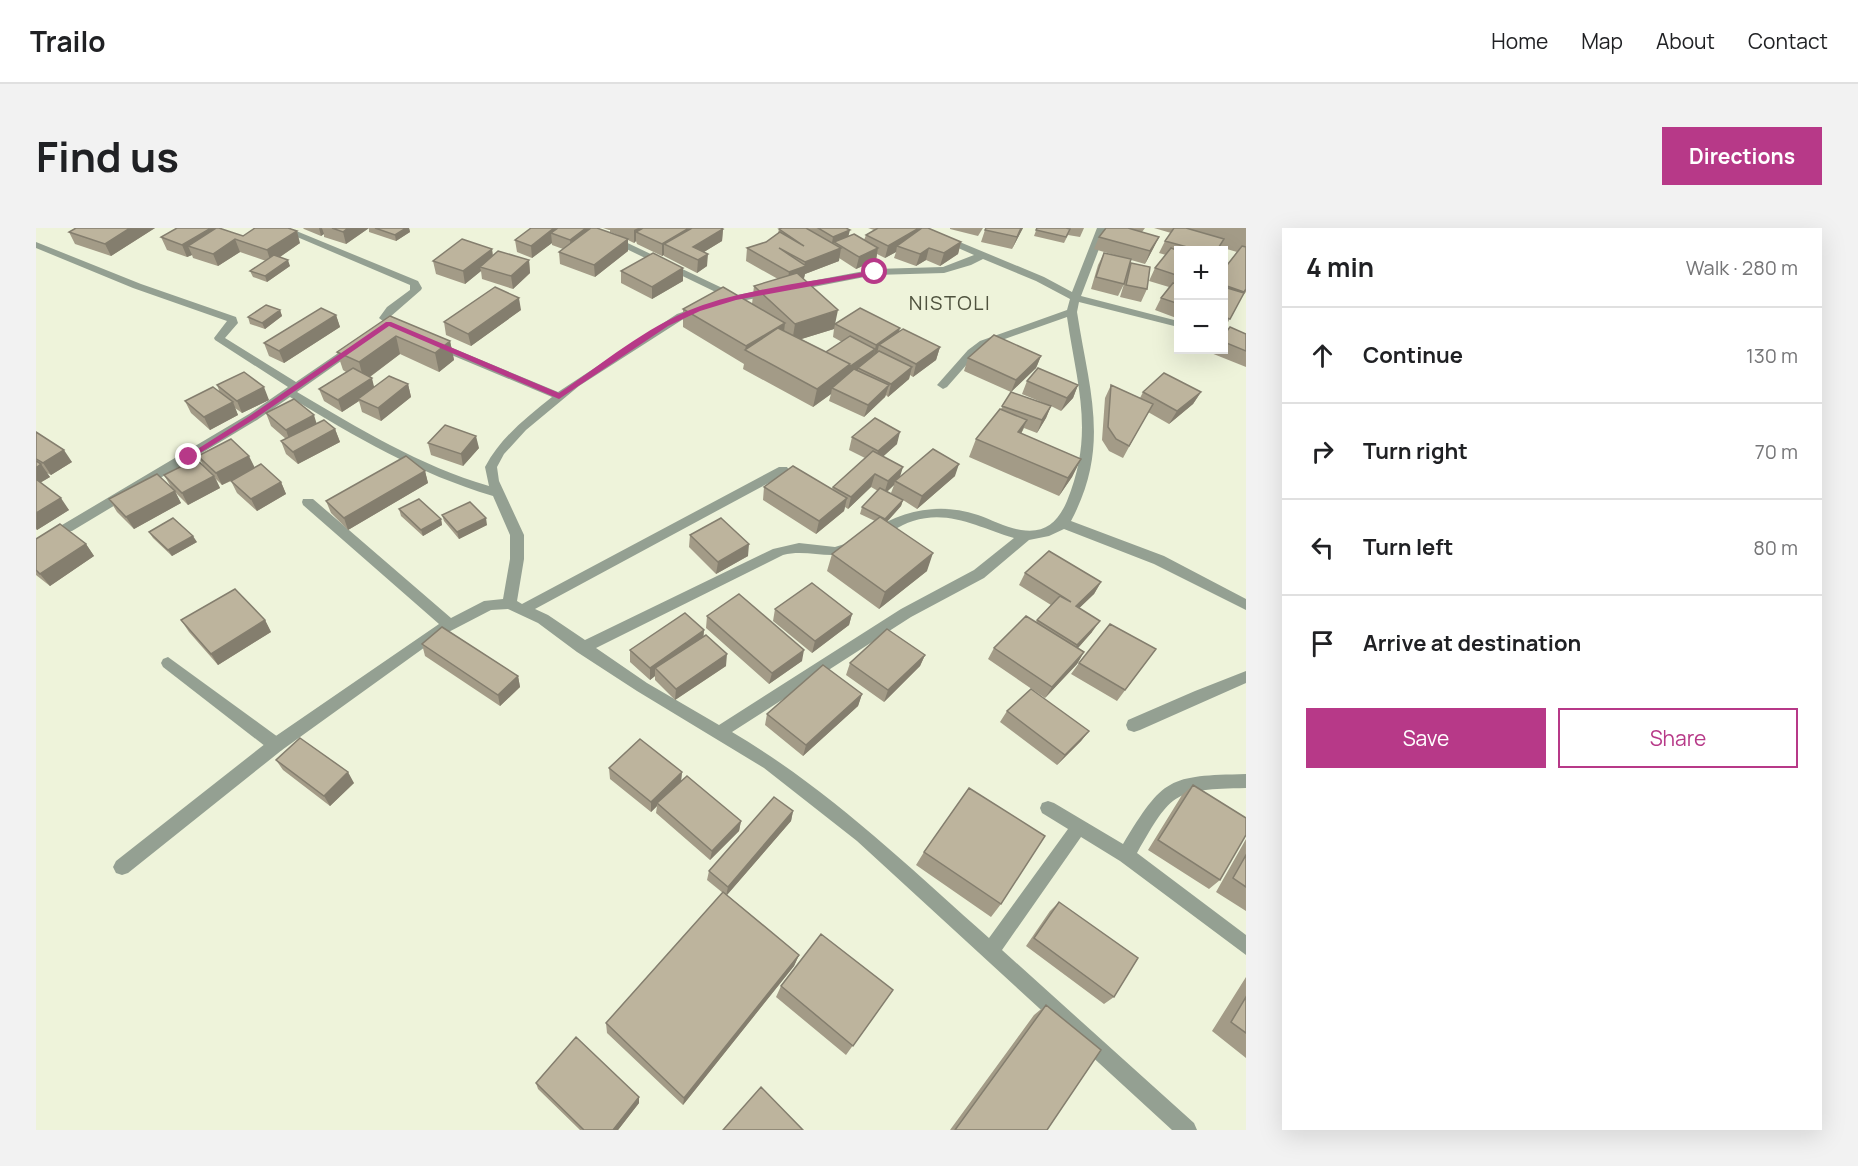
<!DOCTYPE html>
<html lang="en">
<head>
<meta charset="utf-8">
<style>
	:root { --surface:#fff; --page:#f2f2f2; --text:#202124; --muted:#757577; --line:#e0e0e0; --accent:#b73988 }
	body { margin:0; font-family:Manrope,sans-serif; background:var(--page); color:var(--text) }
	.controls { position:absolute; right:18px; top:18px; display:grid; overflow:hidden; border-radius:0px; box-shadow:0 6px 24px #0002 }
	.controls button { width:54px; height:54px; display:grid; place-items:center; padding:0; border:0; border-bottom:2px solid var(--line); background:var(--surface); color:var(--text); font:30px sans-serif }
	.stop { position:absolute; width:18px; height:18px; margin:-14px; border:4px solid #b73988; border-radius:50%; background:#fff }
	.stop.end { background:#b73988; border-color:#fff; box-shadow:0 2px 6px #0008 }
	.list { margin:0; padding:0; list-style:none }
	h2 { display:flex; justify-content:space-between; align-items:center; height:78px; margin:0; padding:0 24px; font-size:26px }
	h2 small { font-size:20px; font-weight:400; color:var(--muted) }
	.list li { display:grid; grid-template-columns:39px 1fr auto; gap:18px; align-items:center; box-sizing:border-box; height:96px; padding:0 24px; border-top:2px solid var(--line) }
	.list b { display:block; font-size:22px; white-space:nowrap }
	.list em { font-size:20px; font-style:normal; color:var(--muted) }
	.actions { display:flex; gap:12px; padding:18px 24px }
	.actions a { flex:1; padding:14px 0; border:2px solid var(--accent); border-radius:0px; text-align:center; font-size:21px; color:var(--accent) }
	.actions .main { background:var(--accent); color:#fff }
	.icon { flex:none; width:33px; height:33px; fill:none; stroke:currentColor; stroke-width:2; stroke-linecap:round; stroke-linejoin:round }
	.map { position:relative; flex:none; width:1210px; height:902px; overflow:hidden; border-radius:0px }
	header { display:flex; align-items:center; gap:36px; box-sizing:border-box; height:84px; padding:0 30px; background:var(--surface); border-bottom:2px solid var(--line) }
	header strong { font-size:28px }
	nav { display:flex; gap:33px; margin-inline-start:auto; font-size:21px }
	.intro { display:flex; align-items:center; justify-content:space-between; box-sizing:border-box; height:144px; padding:0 36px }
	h1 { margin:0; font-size:42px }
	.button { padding:15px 27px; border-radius:0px; background:var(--accent); color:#fff; font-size:21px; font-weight:700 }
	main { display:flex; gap:36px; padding:0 36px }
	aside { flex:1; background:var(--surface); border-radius:0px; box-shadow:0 6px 24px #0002 }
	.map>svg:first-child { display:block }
</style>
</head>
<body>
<header>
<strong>Trailo</strong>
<nav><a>Home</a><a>Map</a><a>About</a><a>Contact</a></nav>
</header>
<div class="intro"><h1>Find us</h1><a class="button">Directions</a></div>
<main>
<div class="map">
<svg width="1210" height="902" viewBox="0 0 1210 902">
	<rect width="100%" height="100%" fill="#eef3da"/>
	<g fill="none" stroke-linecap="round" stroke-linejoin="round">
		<path fill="#94a092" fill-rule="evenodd" d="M132 429 246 512 248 517 246 522 240 524 234 522 127 439 125 435 127 431Z"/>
		<path fill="#94a092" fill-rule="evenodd" d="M240 0H253L382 53 386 60 385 62 354 89 369 100V104H361L343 90 351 79 374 62V57Z
			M547 0H560L701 67 839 41 907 39 938 27 877 0H890L1008 49 1036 64 1061 0H1071L1045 68 1142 93V99L1043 74 1041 84C1053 162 1075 218 1035 293L1128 328 1210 371V382L1118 336 1028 301 1013 308 993 312 948 350 875 389 696 504C791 560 871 637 953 710L1032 601 1006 585 1004 580 1006 575 1012 573 1018 575 1087 616C1128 549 1132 548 1210 546V560C1138 562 1137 562 1101 625L1210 707V727L1084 633 1045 609 966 722 1158 895 1161 902H1136L821 613 728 540 601 463 541 424 502 395 472 381 455 382 403 409 246 522 92 645 86 647 80 645 77 639 80 633 234 512 403 396 267 277 266 274 267 271H277L415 390 448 373 467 371 474 331V307L457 268C383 246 319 209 254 169L221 192 36 303H26L24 300 26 297 213 186 252 159 179 112 178 110 191 93 97 60 0 20V14L105 56 200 89 202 95 189 110 260 154 314 117H322V121L261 164C322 200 384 238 453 258L449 239C465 209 490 190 516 169L394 118V114H402L522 164 641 86 690 69ZM947 31 1000 53 1034 71 1031 82 944 113 932 122 901 157 907 161 911 159 940 126 952 117 1031 89C1041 158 1059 205 1031 273 1022 294 1009 306 985 302 971 300 956 292 942 287 903 274 869 282 833 303L831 306 838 311C852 307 863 297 877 293 913 281 944 300 978 310L938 342 865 381 683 497 611 455 560 420 747 327C772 320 796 334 820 322L822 319 820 316 815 314 799 319 763 315 737 321 549 412 512 387 499 381 751 245 753 242 751 239H743L486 376 481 373 488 331V307L463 253 461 239 468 226 490 202 543 158 649 90 685 77 839 47 908 45 935 37Z
			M1210 443V455L1104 502 1098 504 1092 502 1090 497 1092 492 1159 463Z"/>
	</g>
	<path fill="#a39b87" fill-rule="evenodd" d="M119 0 75 28 39 16 33 4Z
		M267 0H373L374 4 360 13 333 4V0L310 16 288 9V6L285 8 268 1Z
		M495 0 582 7 574 4V2H573L567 0H685L687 1 686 13 668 24 671 38 661 45 628 28V27L626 28 601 16 600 13 598 15 592 12V23L559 49 524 36 523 24 527 21 516 17V15L496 30 481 24 479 12Z
		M746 0H810L812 8 828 12 830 7 838 2 832 0H892L925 14 922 26 904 38 890 32 880 38 858 30 860 24 849 30 841 26 840 32 820 41 803 30V33L769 46 768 50 767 51 800 96 864 103 904 119 900 132 877 149 874 147 873 151 852 169 850 167 849 169 828 189 793 173 795 166 777 179 707 141 708 136 647 99V81L716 76 718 58 742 51 710 33 711 20 730 14 742 5 743 1ZM798 101 797 109 806 114 790 124 765 111Z
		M914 0H947L942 8 914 1Z
		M987 0 976 21 945 14 949 2Z
		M1001 0H1048L1044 9 1032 7 1028 15 998 8Z
		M1070 0H1109L1106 4 1123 9 1109 36 1095 32 1091 45 1095 35 1111 61 1105 74 1084 69 1088 56 1082 68 1055 61 1062 37 1068 25 1085 29 1058 21 1063 9Z
		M1118 0H1210V64L1204 71 1188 102V41L1201 24 1184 19 1182 22H1143V91L1119 82 1125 70 1133 59 1113 53 1119 40 1130 27 1123 25 1129 13 1135 5Z
		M207 8 264 15 244 29 254 38 231 54 217 49 214 43 230 33 204 24 182 38 157 30 156 27 151 29 131 22 125 9Z
		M456 21 457 28 493 32 494 45 477 61 446 51 445 43 429 56 400 46 397 33Z
		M647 40V53L616 71 585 55V43Z
		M244 82 246 88 229 101 214 96 212 89Z
		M485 82 435 118 410 107 408 94Z
		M300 87 304 99 248 135 233 128 228 115Z
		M354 88 414 113 418 132 403 144 364 126 334 149 338 159 372 156 375 169 345 193 326 184 323 173 306 184 288 173 283 161 310 144 307 142 301 124Z
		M1210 106V139L1175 125 1177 122H1188V107Z
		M1005 128 1000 140 975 164 1010 176 986 166 991 153 1042 157 1037 170 1025 183 1015 178 1010 190 1001 205 988 200 985 206 1045 231 1036 249 1023 268 933 229 940 211 965 181 975 164 928 143 932 130Z
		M181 157 233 172 206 185 199 180 202 187 174 202 155 185 149 173 184 165Z
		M1075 157 1104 170 1107 164H1165L1157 176 1133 196 1112 184 1087 230 1073 223 1066 212 1069 170Z
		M230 185 280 195 299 201 304 214 262 236 250 226 245 213 250 211 235 198Z
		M0 204 36 234 15 247 11 245 14 249 4 255 33 282 1 302 0 301Z
		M816 209 861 216 847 228 864 248H919L881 281 867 272 865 278 851 294 891 343 843 381 791 343 796 326 839 293 824 286 826 279 842 263 835 259 812 281 809 279 808 283 780 306 727 272 728 259 796 261 797 259 829 230 813 222ZM858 257 855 265 863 270 851 264Z
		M392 215 443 220 427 238 395 227Z
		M162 228 219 240 245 254 250 266 221 283 201 265 195 253 186 257 180 251 184 260 152 277 139 264 145 275 98 301 81 284 73 271 135 259 128 247 167 237Z
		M389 243 392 255 312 302 295 285 290 273Z
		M363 281 405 291 406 297 387 308 365 288Z
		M406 287 451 297 423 311 408 293Z
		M113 304 161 314 136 328 117 310Z
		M654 307 712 328 680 346 653 319Z
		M0 311 50 316 58 328 14 358 0 347Z
		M989 345 1065 354 1058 366 1043 380 1056 404 1042 420 1048 424 1041 436 1009 470 952 431 958 420 1000 394 1015 377 983 357Z
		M739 381 816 386 813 397 776 425 737 393Z
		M671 388 766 433 733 456 670 400Z
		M145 392H229L235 404 182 437 153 404Z
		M668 402 667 409 690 438 639 472 619 452V448L614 452 594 434V422Z
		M386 416 482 448 484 459 464 478 389 428Z
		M1120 421 1081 473 1035 446 1043 435Z
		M889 427 884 438 848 474 810 447 814 435Z
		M826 466 822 478 767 528 729 497 731 486Z
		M971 483 1053 503 1045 513 1021 537 964 494Z
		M240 532 318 555 294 578 247 542Z
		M573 540 646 544 645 552 705 593 703 603 674 632 620 585 621 578 615 584 574 551Z
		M1157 557 1184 652 1173 661 1112 622 1146 567Z
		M757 583 755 593 691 667 763 727 758 738 647 877 571 805 570 795 687 665 671 652 673 643Z
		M1210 611V683L1180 664Z
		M888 624 965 676 955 689 880 637Z
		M1023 674 1078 769 1068 776 990 718 1014 683Z
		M1210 749V830L1176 803Z
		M745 758 857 762 810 827 740 769Z
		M1010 777 1011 902H914L998 787Z
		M500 855 603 869V875L582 902H544L502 861Z"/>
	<path fill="#847e6e" d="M94 0H119L75 28 69 16Z
		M175 0H183L152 18 156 27 151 29 146 17Z
		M283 0H286L288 6 285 8Z
		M312 0H333L310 16 307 4Z
		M370 0H373L374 4 360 13 359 7Z
		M518 0H534L515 5 516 15 496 30 495 18Z
		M550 0H558L535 24 534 12Z
		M602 0H621L600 4V13L598 15V2Z
		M653 0H656L628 16V27L626 28V16Z
		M883 0H886L861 18 860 24 849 30 852 18Z
		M985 0H987L976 21 981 9Z
		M687 1 686 13 658 30 657 19Z
		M814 2 811 14H798L797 20 795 21 797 9Z
		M261 3 264 15 235 35 231 22Z
		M1123 9 1117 21 1109 36 1114 23Z
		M199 11 204 24 182 38 177 26Z
		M592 11V23L559 49 558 37Z
		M925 14 922 26 904 38 908 25Z
		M805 20 803 33 769 46 768 50 751 57 753 44 768 38 769 34Z
		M842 20 840 32 820 41 823 29Z
		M893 20 890 32 880 38 884 26Z
		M456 21 457 33 444 39 445 43 429 56 427 43Z
		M672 26 671 38 661 45 662 32Z
		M252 32 254 38 231 54 229 48Z
		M493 32 494 45 477 61 475 48Z
		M647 40V53L616 71V59Z
		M483 70 485 82 435 118 432 106Z
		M244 82 246 88 229 101 226 95Z
		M802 82 798 101 756 114 759 96Z
		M300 87 304 99 248 135 243 123Z
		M749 95 747 113 709 122 710 118Z
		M864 100 861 112 843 117 841 126 837 130 840 117Z
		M360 108 364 126 328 153 323 134Z
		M414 113 418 132 403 144 399 125Z
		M904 119 900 132 877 149 880 136Z
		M839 121 836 133 822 140V143L810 151 813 139Z
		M1005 128 1000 140 975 164 980 152Z
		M814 136 810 154 796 160 795 166 777 179 781 161Z
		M876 139 873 151 852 169 855 156Z
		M336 150 339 163 322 171 323 173 306 184 302 172Z
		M372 156 375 169 345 193 342 180Z
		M853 157 849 169 828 189 832 177Z
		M1042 157 1037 170 1025 183 1031 170Z
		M228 159 233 172 206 185 201 173Z
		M1165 164 1157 176 1133 196 1141 183Z
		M197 174 202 187 174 202 168 189Z
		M1015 178 1010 190 1001 205 1006 192Z
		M278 187 282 200 254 214 250 202Z
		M991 192 983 210 982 204Z
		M299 201 304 214 262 236 257 224Z
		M864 204 861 216 839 236 842 223Z
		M440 208 443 220 427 238 425 226Z
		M28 222 36 234 15 247 7 235Z
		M213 228 219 240 186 257 180 245Z
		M1045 231 1036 249 1023 268 1032 250Z
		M5 236 14 249 0 257V240Z
		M923 236 919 248 881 281 886 268Z
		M867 239 863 252 859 253 858 257 848 266 852 253Z
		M389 243 392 255 312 302 308 290Z
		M839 246 835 259 812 281 815 269Z
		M178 248 184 260 152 277 146 265Z
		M245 254 250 266 221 283 215 271Z
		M139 263 145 275 98 301 90 289Z
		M25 270 33 282 1 302 0 300V285Z
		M811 270 808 283 780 306 783 293Z
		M867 272 865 278 847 298 849 291Z
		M450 290 451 297 423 311 421 304Z
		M405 291 406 297 387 308 385 302Z
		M157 308 161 314 136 328 132 322Z
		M50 316 58 328 14 358 4 346Z
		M713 316 712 328 680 346 682 334Z
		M897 325 891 343 843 381 849 364Z
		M1065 354 1058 366 1033 390 1040 378Z
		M816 386 813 397 776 425 779 413Z
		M229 392 235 404 182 437 175 426Z
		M1064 393 1056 404 1034 429 1041 417Z
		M668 402 667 414 619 440V448L614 452V440Z
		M768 422 766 433 733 456 736 445Z
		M1048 424 1041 436 1009 470 1016 459Z
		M691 426 690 438 639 472 640 461Z
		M889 427 884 438 848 474 852 462Z
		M482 448 484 459 464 478 462 467Z
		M826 466 822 478 767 528 770 517Z
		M1053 503 1045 513 1021 537 1029 527Z
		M312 544 318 555 294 578 288 568Z
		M646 544 645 554 621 575V578L615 584V574Z
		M757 583 755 593 690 668 692 659Z
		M705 593 703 603 674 632 676 623Z
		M763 727 758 738 647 877 648 870Z
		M603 869V875L582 902H577Z"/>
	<path fill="#bdb49d" stroke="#847e6e" stroke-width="1.5" d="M40 0H94L69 16 33 4Z
		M141 0H175L146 17 125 9Z
		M180 0H183L207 8 219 0H252L261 3 231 22 199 11 177 26 152 18Z
		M296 0H312L307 4Z
		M339 0H370L359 7Z
		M495 0H518L495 18 479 12Z
		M522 0H550L534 12 515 5Z
		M555 0H561L592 11 558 37 523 24Z
		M607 0H653L626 16 600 4Z
		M656 0H685L687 1 657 19 672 26 662 32 628 16Z
		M746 0H770L805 20 769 34 743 20 770 38 753 44 711 20 730 14 744 4 768 18 743 1Z
		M782 0H810L814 2 797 9Z
		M842 0H883L852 18 830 7Z
		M886 0H892L925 14 908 25 893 20 884 26 861 18Z
		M950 0H985L981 9 949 2Z
		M1001 0H1030L1034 1 1030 9 1000 2Z
		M1070 0H1092L1123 9 1114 23 1063 9Z
		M1138 0H1150L1188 11 1181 22H1162L1129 13Z
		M818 6 842 20 823 29 798 14Z
		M426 11 456 21 427 43 397 33Z
		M1206 18 1210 19V61L1208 64 1188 57V41Z
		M1135 20 1143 23V48L1119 40Z
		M462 23 493 32 475 48 444 39Z
		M617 25 647 40 616 59 585 43Z
		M1068 25 1095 31 1088 56 1060 49Z
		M238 27 252 32 229 48 214 43Z
		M1095 35 1114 39 1111 61 1090 57Z
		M761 45 802 82 759 96 718 58Z
		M1137 55 1143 57V76L1125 70Z
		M459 59 483 70 432 106 408 94Z
		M687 59 749 95 710 118 647 81Z
		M1188 59 1208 65 1194 91 1188 89Z
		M230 77 244 82 226 95 212 89Z
		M285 80 300 87 243 123 228 115Z
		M824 80 864 100 840 117 799 96Z
		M354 88 414 113 399 125 360 108 323 134 301 124Z
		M1194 99 1210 106V123L1188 114V107Z
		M742 100 814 136 781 161 709 122Z
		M867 101 904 119 880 136 843 117Z
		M958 107 1005 128 980 152 932 130Z
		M814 108 839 121 813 139 814 136 790 124Z
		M843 123 876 139 855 156 822 140Z
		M317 140 336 150 302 172 283 161Z
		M1002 140 1042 157 1031 170 991 153Z
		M818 141 853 157 832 177 796 160Z
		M208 144 228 159 201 173 181 157Z
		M1128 145 1165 164 1141 183 1107 164Z
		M353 148 372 156 342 180 322 171Z
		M1075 157 1117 176 1093 218 1080 211 1072 199Z
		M177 159 197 174 168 189 149 173Z
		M975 164 1015 178 1006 192 966 178Z
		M258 171 278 187 250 202 230 185Z
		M964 181 991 192 982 204 1045 231 1032 250 940 211Z
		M839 190 864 204 842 223 816 209Z
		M288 192 299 201 257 224 245 213Z
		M409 197 440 208 425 226 392 215Z
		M0 204 28 222 7 235 0 231Z
		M195 211 213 228 180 245 162 228Z
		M897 221 923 236 886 268 859 253Z
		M837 223 867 239 852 253 839 246 815 269 797 259Z
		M370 228 389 243 308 290 290 273Z
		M160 231 178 248 146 265 128 247Z
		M0 233 5 236 0 240Z
		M225 236 245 254 215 271 195 253Z
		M757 238 811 270 783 293 728 259Z
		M121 246 139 263 90 289 73 271Z
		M0 251 25 270 0 285Z
		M844 260 867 272 849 291 826 279Z
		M383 271 405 291 385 302 363 281Z
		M434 274 450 290 421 304 406 287Z
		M844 289 897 325 849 364 796 326Z
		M137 290 157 308 132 322 113 304Z
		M685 290 713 316 682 334 654 307Z
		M24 296 50 316 4 346 0 342V311Z
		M1013 323 1065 354 1040 378 1064 393 1041 417 1001 392 1024 368 1035 374 989 345Z
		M776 355 816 386 779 413 739 381Z
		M199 361 229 392 175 426 145 392Z
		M703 366 768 422 736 445 671 388Z
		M649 385 668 402 614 440 594 422Z
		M990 388 1048 424 1016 459 958 420Z
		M1074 396 1120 421 1089 462 1043 435Z
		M406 399 482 448 462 467 386 416Z
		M851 401 889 427 852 462 814 435Z
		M670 407 691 426 640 461 619 440Z
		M787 437 826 466 770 517 731 486Z
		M995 461 1053 503 1029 527 971 483Z
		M264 510 312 544 288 568 240 532Z
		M604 511 646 544 615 574 573 540Z
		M651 548 705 593 676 623 621 575Z
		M1157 557 1210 590V607L1184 652 1122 612Z
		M933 560 1009 608 965 676 888 624Z
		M738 569 757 583 692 659 673 643Z
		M1210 627V659L1197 650Z
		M687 664 763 727 648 870 570 795Z
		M1023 674 1102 730 1078 769 998 710Z
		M785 706 857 762 817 818 745 758Z
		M1210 769V805L1195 794Z
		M1010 777 1065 822 1011 902H919Z
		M540 809 603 869 577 902H548L500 855Z
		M725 859 767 902H687Z"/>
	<path fill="#b73988" d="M839 42 841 46 700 72 664 83 632 98 523 171 353 98 220 190 156 230 149 229 215 187 350 94H355L523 165C565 137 611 98 659 80 711 60 783 53 839 42Z"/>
	<g text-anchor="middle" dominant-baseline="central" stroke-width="4.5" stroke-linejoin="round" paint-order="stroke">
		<g font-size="20" letter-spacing="1.5" fill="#4f523e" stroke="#eef3da">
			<text x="914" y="74">NISTOLI</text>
		</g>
	</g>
</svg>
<div class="controls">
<button>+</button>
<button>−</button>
</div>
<div class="stop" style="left:839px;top:44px"></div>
<div class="stop end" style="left:153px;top:229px"></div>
</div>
<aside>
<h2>4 min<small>Walk · 280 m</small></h2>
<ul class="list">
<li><svg class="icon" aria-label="ahead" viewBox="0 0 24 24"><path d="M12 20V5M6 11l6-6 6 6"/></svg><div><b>Continue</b></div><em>130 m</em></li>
<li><svg class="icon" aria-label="right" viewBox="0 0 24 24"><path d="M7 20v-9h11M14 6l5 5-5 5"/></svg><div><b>Turn right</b></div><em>70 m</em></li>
<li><svg class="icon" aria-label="left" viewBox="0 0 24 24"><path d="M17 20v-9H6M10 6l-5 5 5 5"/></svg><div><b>Turn left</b></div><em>80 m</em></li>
<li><svg class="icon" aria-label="arrive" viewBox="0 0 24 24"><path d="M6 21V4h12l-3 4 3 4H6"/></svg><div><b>Arrive at destination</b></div></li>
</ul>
<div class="actions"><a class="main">Save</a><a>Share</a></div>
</aside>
</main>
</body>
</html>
